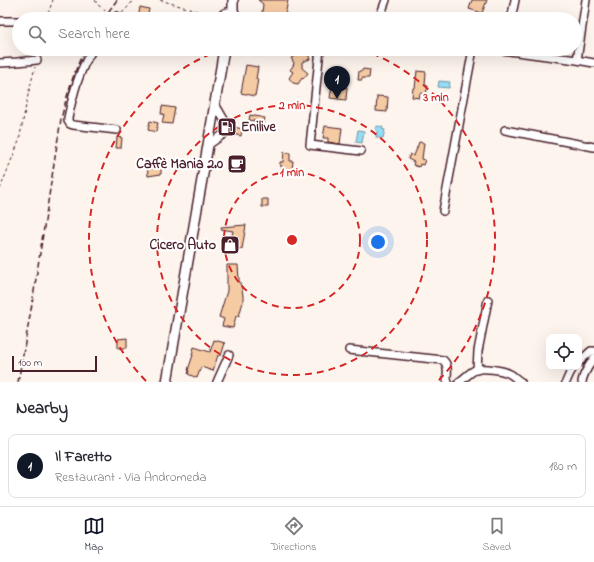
<!DOCTYPE html>
<html lang="en">
<head>
<meta charset="utf-8">
<style>
	:root { --surface:#fff; --page:#f2f2f3; --text:#2b2b33; --muted:#7c7c81; --line:#e1e1e2; --accent:#111827 }
	body { margin:0; font-family:"Indie Flower",sans-serif; background:var(--page); color:var(--text) }
	.controls { position:absolute; right:12px; bottom:12px; display:grid; overflow:hidden; border-radius:8px; box-shadow:0 4px 16px #0002 }
	.controls button { width:36px; height:36px; display:grid; place-items:center; padding:0; border:0; border-bottom:1px solid var(--line); background:var(--surface); color:var(--text); font:20px sans-serif }
	.scale { position:absolute; left:12px; bottom:10px; width:85px; box-sizing:border-box; padding-left:4px; border:2px solid #4a1f2b; border-top:0; font-size:11px; line-height:14px; white-space:nowrap; color:#4a1f2b; -webkit-text-stroke:3px #fff; paint-order:stroke }
	.you { position:absolute; left:378px; top:242px; width:14px; height:14px; margin:-10px; border:3px solid #fff; border-radius:50%; background:#1a73e8; box-shadow:0 0 0 6px #1a73e833 }
	.badge { display:grid; place-items:center; width:26px; height:26px; border-radius:50%; background:var(--accent); color:#fff; font-size:13px; font-weight:700 }
	.pin { position:absolute; translate:-50% -33px; filter:drop-shadow(0 1px 2px #0008) }
	.pin::after { content:''; position:absolute; top:21px; width:14px; height:12px; background:inherit; clip-path:polygon(0 0,100% 0,50% 100%) }
	.list { margin:0; padding:0; list-style:none }
	h2 { display:flex; justify-content:space-between; align-items:center; height:52px; margin:0; padding:0 16px; font-size:17px }
	h2 small { font-size:13px; font-weight:400; color:var(--muted) }
	.list li { display:grid; grid-template-columns:26px 1fr auto; gap:12px; align-items:center; box-sizing:border-box; height:64px; margin:0 8px 8px; padding:0 8px; border:1px solid var(--line); border-radius:8px }
	.list b { display:block; font-size:15px; white-space:nowrap }
	.list p { margin:0; font-size:13px; white-space:nowrap; color:var(--muted) }
	.list em { font-size:13px; font-style:normal; color:var(--muted) }
	.icon { flex:none; width:22px; height:22px; fill:none; stroke:currentColor; stroke-width:2; stroke-linecap:round; stroke-linejoin:round }
	.map { position:relative; flex:none; width:594px; height:382px; overflow:hidden }
	.search { position:absolute; background:var(--surface); box-shadow:0 4px 16px #0002; left:12px; right:12px; top:12px; height:44px; display:flex; align-items:center; gap:10px; box-sizing:border-box; padding:0 14px; border-radius:22px; color:var(--muted); font-size:15px }
	.sheet { height:124px; background:var(--surface) }
	nav { display:flex; justify-content:space-around; align-items:center; box-sizing:border-box; height:56px; border-top:1px solid var(--line); background:var(--surface); font-size:11px; color:var(--muted) }
	nav a { display:grid; justify-items:center; gap:2px }
	nav .on { color:var(--accent) }
	.map>svg:first-child { display:block }
</style>
</head>
<body>
<div class="map">
<svg width="594" height="382" viewBox="0 0 594 382">
	<rect width="100%" height="100%" fill="#fdf5ed"/>
	<filter id="ink" filterUnits="userSpaceOnUse"><feTurbulence type="fractalNoise" baseFrequency=".025" numOctaves="2"/><feDisplacementMap in="SourceGraphic" scale="8" xChannelSelector="R" yChannelSelector="G"/><feConvolveMatrix kernelMatrix="1 2 1 2 8 2 1 2 1" color-interpolation-filters="sRGB"/></filter>
	<g filter="url(#ink)">
		<path fill="#93ddf5" stroke="#7691a4" d="M439 81 450 82 449 88 438 87Z
			M378 126 383 127 382 129 385 130 383 138H376L377 131 375 129 376 127Z
			M358 130 364 131 362 143 356 142Z"/>
		<path fill="#f5cba4" stroke="#4a1f2b" d="M258 0H288L285 16 262 13 263 4Z
			M472 0H487L482 13 469 9Z
			M140 7 149 9 147 19H138Z
			M256 49H262L261 56 255 54Z
			M292 49H304L305 53 307 52 310 59 302 62V68L308 73 303 79 302 78 298 84 293 83 289 78 293 72 290 70 293 66 294 63 291 58 295 56Z
			M246 65 258 67 256 79H258L255 96 241 93Z
			M363 69 370 70 369 78H362V80H358L359 71H362Z
			M417 71 426 72 425 85 428 86 426 94 420 93 419 98 412 97 413 88H415Z
			M332 85 347 87 346 100 330 98Z
			M377 96 388 97 387 112 376 111Z
			M162 106 175 108 172 124 162 123 164 114H161Z
			M250 115 265 118 263 126 255 124V121L249 120Z
			M150 121 158 123 156 132 148 130Z
			M230 126 242 129 241 136 229 133Z
			M325 126 342 128 340 144 328 142V138H323Z
			M117 137 122 138 121 148H116Z
			M419 142 424 143 422 159 425 160 423 165 420 164 419 167 413 165 414 162 408 159 410 154 414 156Z
			M284 152 290 153V161H293L292 170 282 169V166H280V162H283Z
			M244 157V163H243V167H234V161H236V158Z
			M147 162H152L153 168 161 167V174L148 176Z
			M262 199H268V207H262Z
			M246 225 242 249 231 248 232 246 230 245 233 231 221 229V227Z
			M227 265H238L239 280 242 289 243 296V302L239 316H236L233 328 222 326 224 319 219 317 227 291Z
			M127 338V348H118V339Z
			M214 340 225 343 221 356 218 355 213 371 201 367 197 378 188 374 189 371 188 370 193 355H192L194 347 210 352Z"/>
		<g fill="none" stroke-linecap="round" stroke-linejoin="round">
			<defs>
				<path id="minor" d="M113 19 117 16
					M379 19 386 0
					M511 19 515 0
					M0 21H19
					M93 49C79 70 73 94 68 118V121L70 124 73 125 117 130
					M320 49 310 145 361 151
					M494 49 577 60 594 63
					M577 60 586 0
					M0 63 17 62 37 60
					M505 130 594 147
					M208 145 224 134 226 123 215 104
					M443 211 473 49
					M349 350 443 360C449 365 447 373 447 380L448 382
					M579 362 591 351H594
					M477 370 478 351 488 300
					M217 382 229 355
					M459 382C465 378 469 373 475 370 483 367 503 370 510 374 514 376 517 380 521 382
					M566 382 570 373 574 367
					M582 382C583 373 589 366 594 358"/>
				<path id="major" d="M233 0V10L236 19
					M221 19C224 12 230 11 235 16
					M167 382 208 145 224 49"/>
			</defs>
			<use href="#minor" stroke="#4a1f2b" stroke-width="10"/>
			<use href="#major" stroke="#4a1f2b" stroke-width="12"/>
			<path stroke="#4a1f2b" stroke-width="1" stroke-dasharray="3 3" stroke-linecap="butt" d="M95 0 98 5 110 13
				M160 0 214 16
				M122 13 127 8 134 0
				M46 19 53 0
				M38 54 39 49
				M0 189 19 141 28 95 35 67"/>
			<use href="#minor" stroke="#fff" stroke-width="7"/>
			<use href="#major" stroke="#fff" stroke-width="9"/>
			<path stroke="#4a1f2b" stroke-width="1.5" stroke-dasharray="6 3" stroke-linecap="butt" d="M103 19 117 0
				M18 382 32 304 61 119C67 95 74 71 85 49"/>
		</g>
	</g>
	<g fill="none" stroke="#d62828" stroke-width="2" stroke-dasharray="7 5">
		<circle cx="292" cy="240" r="68"/>
		<circle cx="292" cy="240" r="135"/>
		<path d="M146 381A203 203 0 0 1 223 49M361 49A203 203 0 0 1 438 381"/>
	</g>
	<defs>
		<symbol id="fuel-square" viewBox="-11 -11 22 22"><rect x="-9" y="-9" width="18" height="18" rx="4" fill="#4a1f2b" stroke="#fff"/><path d="M-5.5-6h7V0h2V4h1.3V-2.5L3-4.5l.8-.8L6-3V5H2.5V1h-1V6h-7ZM-4.2-4.7v3.2H.2V-4.7Z" fill="#fff"/></symbol>
		<symbol id="cafe-square" viewBox="-11 -11 22 22"><rect x="-9" y="-9" width="18" height="18" rx="4" fill="#4a1f2b" stroke="#fff"/><path d="M-5.5-4.5H6V0H3Q3 3.5 0 3.5H-2.5Q-5.5 3.5-5.5 0ZM3-3.2v2h1.7v-2ZM-6 4.5H4V6H-6Z" fill="#fff"/></symbol>
		<symbol id="shop-square" viewBox="-11 -11 22 22"><rect x="-9" y="-9" width="18" height="18" rx="4" fill="#4a1f2b" stroke="#fff"/><path d="M-5-2.5h2.3a2.7 3.5 0 0 1 5.4 0H5L5.5 6h-11ZM-1.5-2.5h3a1.5 2.3 0 0 0-3 0Z" fill="#fff"/></symbol>
	</defs>
	<g fill-rule="evenodd">
		<use href="#fuel-square" x="216" y="116" width="22" height="22"/>
		<use href="#cafe-square" x="226" y="153" width="22" height="22"/>
		<use href="#shop-square" x="219" y="234" width="22" height="22"/>
	</g>
	<g text-anchor="middle" dominant-baseline="central" stroke-width="4" stroke-linejoin="round" paint-order="stroke">
		<g font-size="14" font-weight="bold" fill="#4a1f2b" stroke="#fff" text-anchor="end">
			<text x="241" y="127" text-anchor="start">Enilive</text>
			<text x="223" y="164">Caffè Mania 2.0</text>
			<text x="216" y="245">Cicero Auto</text>
		</g>
	</g>
	<circle cx="292" cy="240" r="6" fill="#d62828" stroke="#fff" stroke-width="2"/>
	<g font-size="12" text-anchor="middle" font-weight="bold" fill="#d62828" stroke="#fff" stroke-width="4" stroke-linejoin="round" paint-order="stroke">
		<text x="436" y="101">3 min</text>
		<text x="292" y="109">2 min</text>
		<text x="292" y="176">1 min</text>
	</g>
</svg>
<div class="controls">
<button><svg class="icon" aria-label="locate" viewBox="0 0 24 24"><circle cx="12" cy="12" r="6"/><path d="M12 2v4M12 18v4M2 12h4M18 12h4"/></svg></button>
</div>
<div class="scale">100 m</div>
<div class="you"></div>
<div class="pin badge" style="left:337px;top:99px">1</div>
<div class="search"><svg class="icon" aria-label="search" viewBox="0 0 24 24"><circle cx="10" cy="10" r="6"/><path d="M15 15l6 6"/></svg>Search here</div>
</div>
<section class="sheet">
<h2>Nearby<small></small></h2>
<ul class="list">
<li><span class="badge">1</span><div><b>Il Faretto</b><p>Restaurant · Via Andromeda</p></div><em>180 m</em></li>
</ul>
</section>
<nav>
<a class="on"><svg class="icon" aria-label="map" viewBox="0 0 24 24"><path d="M3 6l6-2 6 2 6-2v14l-6 2-6-2-6 2zM9 4v14M15 6v14"/></svg>Map</a>
<a><svg class="icon" aria-label="directions" viewBox="0 0 24 24"><path d="M12 3l9 9-9 9-9-9zM9 14v-3h6M13 9l2 2-2 2"/></svg>Directions</a>
<a><svg class="icon" aria-label="saved" viewBox="0 0 24 24"><path d="M7 4h10v16l-5-4-5 4z"/></svg>Saved</a>
</nav>
</body>
</html>
